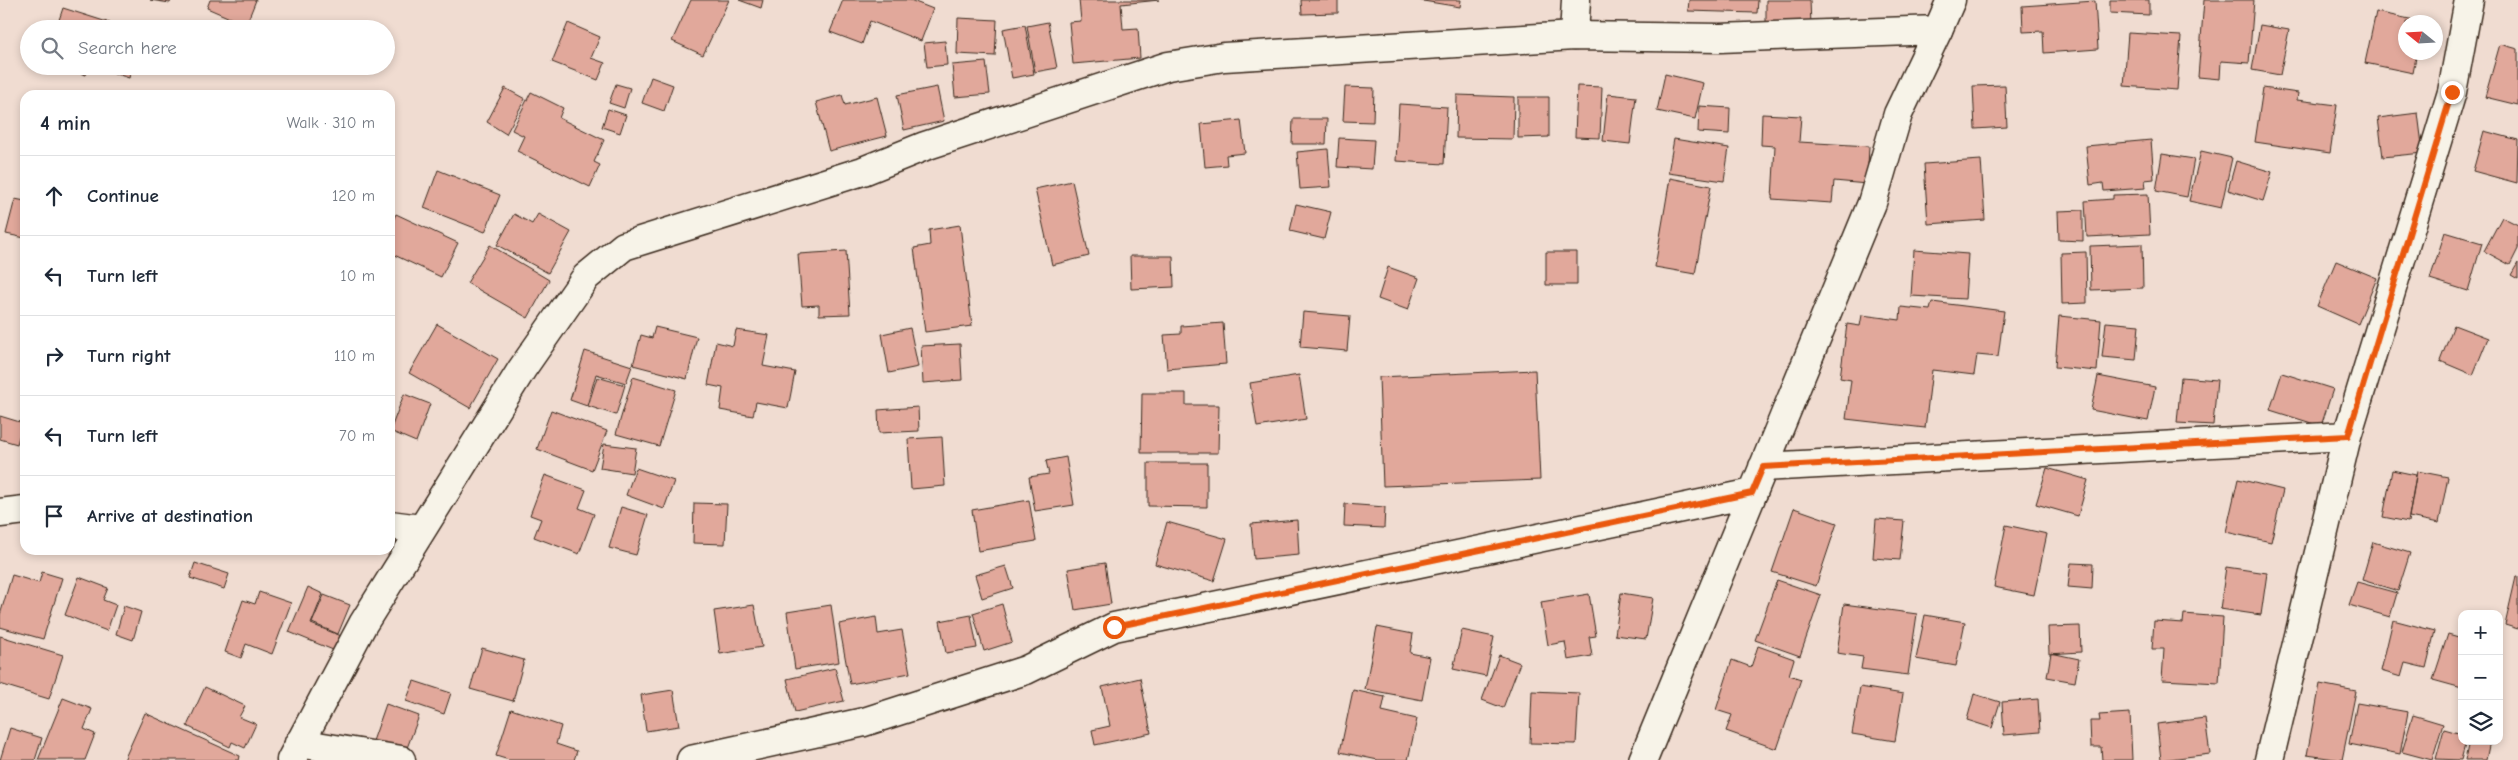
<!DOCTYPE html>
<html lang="en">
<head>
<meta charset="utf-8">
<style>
	:root { --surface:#fff; --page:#f2f2f3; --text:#1f2937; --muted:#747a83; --line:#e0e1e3 }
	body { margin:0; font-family:"Comic Neue",sans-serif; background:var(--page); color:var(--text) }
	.controls { position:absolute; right:15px; bottom:15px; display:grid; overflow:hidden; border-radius:10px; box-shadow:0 2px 8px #0003 }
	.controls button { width:45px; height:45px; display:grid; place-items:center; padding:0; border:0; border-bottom:1px solid var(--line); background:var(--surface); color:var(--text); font:25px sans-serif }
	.compass { position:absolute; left:2398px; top:15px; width:45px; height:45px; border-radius:50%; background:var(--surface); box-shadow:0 2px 8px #0003; rotate:288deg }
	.stop { position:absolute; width:15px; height:15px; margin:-11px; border:4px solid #ea580c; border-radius:50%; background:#fff }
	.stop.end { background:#ea580c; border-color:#fff; box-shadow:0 1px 5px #0008 }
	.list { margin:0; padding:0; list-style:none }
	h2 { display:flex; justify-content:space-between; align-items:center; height:65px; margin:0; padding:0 20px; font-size:21px }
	h2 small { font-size:16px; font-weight:400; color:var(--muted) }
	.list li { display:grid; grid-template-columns:32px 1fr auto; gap:15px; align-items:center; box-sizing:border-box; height:80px; padding:0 20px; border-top:1px solid var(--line) }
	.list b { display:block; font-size:19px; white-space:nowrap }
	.list em { font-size:16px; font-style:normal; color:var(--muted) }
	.icon { flex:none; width:28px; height:28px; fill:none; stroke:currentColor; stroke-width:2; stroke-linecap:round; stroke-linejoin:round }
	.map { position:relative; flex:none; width:2518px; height:760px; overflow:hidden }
	.search { position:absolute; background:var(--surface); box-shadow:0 2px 8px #0003; left:20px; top:20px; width:375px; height:55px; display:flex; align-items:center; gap:12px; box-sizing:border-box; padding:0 18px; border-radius:28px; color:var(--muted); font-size:19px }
	.panel { position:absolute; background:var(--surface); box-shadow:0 2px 8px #0003; left:20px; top:90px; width:375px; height:465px; border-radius:15px }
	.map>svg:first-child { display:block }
</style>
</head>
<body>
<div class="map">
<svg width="2518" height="760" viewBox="0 0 2518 760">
	<rect width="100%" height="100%" fill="#f0dcd1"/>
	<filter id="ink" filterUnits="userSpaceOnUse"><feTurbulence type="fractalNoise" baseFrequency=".02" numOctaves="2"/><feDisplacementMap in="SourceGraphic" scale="10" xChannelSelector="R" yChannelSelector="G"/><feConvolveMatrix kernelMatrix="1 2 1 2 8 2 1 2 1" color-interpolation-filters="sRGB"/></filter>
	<g filter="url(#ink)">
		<path fill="#e1a89b" stroke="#3b2a1e" d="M150 0H171L170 3Z
			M210 0H256L246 25 207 8Z
			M691 0H729L703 55 672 41Z
			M739 0H763L761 8Z
			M843 0H910L933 9 921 41 870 21 862 44 830 32Z
			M1079 0H1159L1121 4 1123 29 1138 28 1140 58 1073 64 1069 22 1081 21Z
			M1301 0H1338V13L1302 14Z
			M1417 0H1461L1460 7Z
			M1689 0H1758L1757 13 1688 11Z
			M1766 0H1810L1811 26H1766Z
			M2110 0H2149V15L2110 13Z
			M2204 0H2254L2249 63 2221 61 2220 79 2198 77Z
			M2095 1 2098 49 2044 53 2043 31 2023 32 2022 6Z
			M63 8 129 29H56Z
			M2376 12 2424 22H2406V52H2417L2413 73 2365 63Z
			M958 18 997 20 995 56 957 54Z
			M1048 22 1057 68 1035 72 1027 26Z
			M568 23 600 37 591 58 605 63 598 80 552 62Z
			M1025 25 1034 74 1012 78 1003 29Z
			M2260 25 2289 30 2280 75 2252 70Z
			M2128 33 2181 36 2177 90 2124 86Z
			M945 41 947 65 927 67 924 43Z
			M2500 44 2518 49V105L2485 97Z
			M986 62 990 94 955 97 952 65Z
			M57 66H89L86 75Z
			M92 66H132L129 78Z
			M1665 74 1703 83 1695 119 1657 111Z
			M651 77 673 85 664 111 642 103Z
			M616 84 630 88 624 108 609 103Z
			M2005 85 2007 127 1975 129 1973 86Z
			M1577 86 1602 87 1600 138 1575 137Z
			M937 87 944 121 904 130 897 95Z
			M1345 87 1374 88 1373 122 1343 121Z
			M505 88 525 99 506 134 487 122Z
			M2263 88 2298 93 2297 100 2337 105 2330 153 2255 142Z
			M531 92 563 108 559 118 604 140 594 162 600 165 590 187 517 151 524 136 512 130Z
			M1608 94 1636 97 1630 144 1603 141Z
			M842 95 845 105 877 97 887 136 829 151 816 102Z
			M1457 95 1514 97 1513 139 1456 138Z
			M1518 97H1549V137L1518 138Z
			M1399 104 1447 107 1444 164 1396 161Z
			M1699 106 1730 108 1729 134 1698 132Z
			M608 109 626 115 620 133 602 127Z
			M2418 113 2423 153 2383 157 2378 118Z
			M1762 114 1801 116 1799 142 1869 146 1867 184 1834 181 1832 203 1772 199 1775 146 1761 145Z
			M1293 119H1327L1326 144H1292Z
			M1241 120 1245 153 1226 155 1227 165 1205 167 1201 124Z
			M2484 131 2518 140 2517 183 2473 171Z
			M1339 138 1374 140 1372 169 1337 167Z
			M1674 139 1729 148 1724 181 1668 173Z
			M2151 140 2154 179 2145 180 2146 188 2104 191 2103 183 2090 185 2086 146Z
			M1328 149 1331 187 1300 189 1297 152Z
			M2201 151 2232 158 2221 208 2189 201Z
			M2162 154 2194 159 2187 197 2156 191Z
			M1981 160 1985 220 1928 224 1924 164Z
			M2236 161 2272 172 2263 201 2228 190Z
			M438 170 500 195 485 232 424 208Z
			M1670 178 1711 186 1695 274 1655 267Z
			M1072 181 1089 256 1052 265 1035 189Z
			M2148 194 2150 234 2087 237 2085 201 2113 199V195Z
			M15 199 25 201V238L6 234Z
			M1296 204 1331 212 1324 239 1290 231Z
			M2083 210V241L2059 240 2058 211Z
			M396 214 458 243 441 277 390 253V227Z
			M514 214 532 224 538 214 571 232 548 273 497 245Z
			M2502 217 2518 225V249L2510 265 2484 251Z
			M960 225 972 326 925 332 914 248 930 245 929 230Z
			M2445 232 2482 243 2468 291 2430 279Z
			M2142 244 2143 288 2091 290 2090 246Z
			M490 245 549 280 528 318 467 283Z
			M1914 250 1968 254 1965 299 1911 296Z
			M846 251 850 314 819 315V305L802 306 798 254Z
			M1546 252H1577V285H1546Z
			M2086 252 2087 303 2062 304 2061 253Z
			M1130 256H1173L1174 287 1131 289Z
			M2336 261 2377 278 2358 324 2317 306Z
			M2518 263V279L2511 275Z
			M1388 267 1419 278 1408 310 1378 299Z
			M1932 302 2004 311 1998 357 1977 355 1974 375 1932 370 1925 428 1846 419 1851 380 1840 378 1847 324 1860 326 1862 315 1900 320 1901 307 1930 310Z
			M1303 312 1350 316 1347 351 1300 347Z
			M2059 316 2101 320 2097 371 2055 367Z
			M2106 322 2139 325 2136 360 2102 357Z
			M1223 323 1226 364 1167 369 1164 335 1181 334V326Z
			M437 324 498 359 470 408 409 373Z
			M2454 325 2488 338 2473 375 2440 361Z
			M655 327 697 337 687 379 633 365 641 335 652 338Z
			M910 328 918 367 889 373 882 334Z
			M736 330 769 335 763 366 795 372 788 408 756 402 753 416 720 410 723 388 708 385 716 342 733 346Z
			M960 344 962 380 923 383 921 346Z
			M585 351 632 366 626 383 596 374 587 406 570 400Z
			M1535 370 1540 480 1383 486 1379 377Z
			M2282 373 2333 389 2321 426 2270 410Z
			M1299 375 1306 419 1257 427 1250 383Z
			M2098 376 2155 387 2148 421 2091 410Z
			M597 377 625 385 616 415 588 406Z
			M633 377 676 390 659 446 616 434Z
			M2181 377 2217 380 2213 425 2177 423Z
			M1142 393H1186V405H1219L1218 453H1141Z
			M404 394 430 404 416 442 390 431Z
			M918 407 919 431 879 433 878 410Z
			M551 410 607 431 592 470 537 449Z
			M0 416 23 423 17 444 0 439Z
			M942 437 945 486 911 489 908 439Z
			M604 444 636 448 632 473 600 468Z
			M1066 457 1074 505 1035 511 1029 477 1049 474 1046 461Z
			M1148 463H1207V507L1148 506Z
			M636 468 674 481 664 509 626 495Z
			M2047 468 2088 480 2078 516 2036 504Z
			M2392 470 2416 475 2408 522 2383 517Z
			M2417 471 2448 477 2439 523 2409 517Z
			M545 475 586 490 579 508 594 514 579 554 534 537 541 519 530 515Z
			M2238 479 2283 490 2271 542 2226 532Z
			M1029 500 1036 541 978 551 972 510Z
			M694 503 727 504 725 544 693 543Z
			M1345 504 1385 507 1384 528 1344 526Z
			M621 507 648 515 636 555 609 548Z
			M1794 508 1837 523 1816 586 1772 572Z
			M1876 519 1904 521 1900 560 1873 558Z
			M1297 520 1299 555 1254 559 1251 524Z
			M1167 522 1227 539 1214 581 1155 564Z
			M2006 525 2047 534 2034 595 1994 587Z
			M2373 542 2410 553 2398 591 2362 580Z
			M195 563 229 574 224 589 190 578Z
			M1105 563 1111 604 1075 610 1068 569Z
			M2071 563 2093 564 2092 589 2068 587Z
			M1006 566 1013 588 982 598 975 575Z
			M2226 567 2267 573 2261 615 2220 609Z
			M42 572 62 578 43 639 0 627V615L12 575 39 583Z
			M79 577 108 588 103 600 116 605 107 631 65 615Z
			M2516 577H2518V629L2505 625Z
			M1777 580 1821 595 1800 656 1755 640Z
			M2357 582 2397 593 2390 617 2349 605Z
			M308 587 323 594 311 624 344 637 338 652 289 632Z
			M259 592 291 603 272 654 246 644 241 658 225 652 243 600 255 604Z
			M1621 593 1653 598 1646 639 1615 635Z
			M1589 594 1596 636 1589 637 1592 656 1568 660 1565 642 1548 645 1541 602Z
			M324 595 350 605 338 634 312 623Z
			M1002 604 1012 642 984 651 973 613Z
			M1844 604 1917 614 1908 675 1861 669 1863 657 1837 653Z
			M754 605 762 647 720 654 714 611Z
			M831 605 839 662 795 669 787 612Z
			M124 606 141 612 133 640 116 634Z
			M2184 614 2223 617 2219 683 2162 680 2164 649H2152L2154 621 2183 623Z
			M971 615 977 648 946 653 940 621Z
			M1925 615 1965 622 1956 666 1916 659Z
			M876 617 878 634 902 630 910 673 850 684 839 624Z
			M2393 620 2435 631 2426 668 2405 663 2401 677 2381 671Z
			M2080 626 2081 652 2049 654 2048 627Z
			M1377 627 1413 634 1410 653 1430 657 1422 700 1365 689Z
			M1462 630 1494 637 1486 676 1453 669Z
			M2448 634 2462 638V688L2433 680Z
			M0 636 63 655 49 699 0 684Z
			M1758 646 1794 659 1789 675 1801 679 1777 749 1726 731 1732 715 1716 710 1732 660 1751 667Z
			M482 648 524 660 513 701 470 689Z
			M2051 653 2079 659 2075 682 2047 677Z
			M1499 655 1520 663 1503 708 1482 700Z
			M835 668 844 701 795 712 787 679Z
			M1140 678 1151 733 1095 745 1092 730 1110 726 1102 687Z
			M414 681 451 693 444 714 406 701Z
			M2320 684 2356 691 2342 760 2307 755Z
			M205 687 245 706 239 717 256 724 245 748 232 742 230 747 187 726Z
			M1860 687 1903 694 1895 741 1852 734Z
			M673 690 679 726 646 731 641 695Z
			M1353 690 1385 697 1382 711 1417 719 1408 760H1378L1340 752Z
			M1532 691 1579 693 1576 744 1530 743Z
			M1974 694 2000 702 1992 728 1967 720Z
			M63 698 92 709 84 729 95 734 85 760H38Z
			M2038 699 2040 732 2004 735 2002 702Z
			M2357 703 2408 712 2400 754 2349 744Z
			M386 704 419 716 404 756 372 744Z
			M511 709 561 726 556 744 577 751 574 760H509L496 756Z
			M145 713 240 756 239 760H124Z
			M2130 713 2132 760H2102L2101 747H2091L2090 721H2100L2099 715Z
			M2413 715 2443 724 2432 760 2402 752Z
			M2205 718 2210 754 2161 760 2157 724Z
			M10 728 42 738 35 760H0Z
			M2444 729 2462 734V741H2466L2461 760 2436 759Z
			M2469 741H2490L2486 760H2465Z"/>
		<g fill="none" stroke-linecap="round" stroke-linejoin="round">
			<defs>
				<path id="minor" d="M1574 36 1576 0
					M1763 467 2347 436
					M0 513 25 510
					M390 525 421 529
					M299 743 401 760
					M691 760 864 722 1026 670 1114 627 1753 493
					M1643 760 1872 203 1898 114 1938 30
					M2269 760 2347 436 2452 92 2469 0"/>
				<path id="tertiary" d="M291 760 363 624 522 369 586 277 624 246 863 171 925 146 1168 66 1224 57 1574 36 1720 38 1938 30 1951 0"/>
			</defs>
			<use href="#minor" stroke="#3b2a1e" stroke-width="31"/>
			<use href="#tertiary" stroke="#3b2a1e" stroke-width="31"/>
			<use href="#minor" stroke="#f7f3e8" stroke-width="28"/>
			<use href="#tertiary" stroke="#f7f3e8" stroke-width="28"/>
		</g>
	</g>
	<g fill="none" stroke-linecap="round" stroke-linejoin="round" filter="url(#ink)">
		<path stroke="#ea580c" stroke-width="6" d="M1114 627 1752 493 1763 467 2348 436 2452 92"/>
	</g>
</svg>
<div class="controls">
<button>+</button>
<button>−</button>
<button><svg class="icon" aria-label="layers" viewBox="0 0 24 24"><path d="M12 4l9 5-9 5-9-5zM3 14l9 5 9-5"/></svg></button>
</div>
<svg class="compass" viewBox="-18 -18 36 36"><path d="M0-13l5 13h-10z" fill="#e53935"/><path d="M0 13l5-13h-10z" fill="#747a83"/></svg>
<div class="stop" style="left:1114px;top:627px"></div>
<div class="stop end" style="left:2452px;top:92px"></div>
<div class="search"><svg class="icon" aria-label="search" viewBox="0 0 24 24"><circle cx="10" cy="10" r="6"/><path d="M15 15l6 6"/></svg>Search here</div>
<section class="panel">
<h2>4 min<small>Walk · 310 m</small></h2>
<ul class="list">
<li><svg class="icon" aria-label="ahead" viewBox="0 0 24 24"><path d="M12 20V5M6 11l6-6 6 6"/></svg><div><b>Continue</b></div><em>120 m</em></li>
<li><svg class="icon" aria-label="left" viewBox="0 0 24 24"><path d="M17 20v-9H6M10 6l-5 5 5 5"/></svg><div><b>Turn left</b></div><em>10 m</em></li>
<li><svg class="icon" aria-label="right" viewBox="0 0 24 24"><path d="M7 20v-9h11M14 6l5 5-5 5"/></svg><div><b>Turn right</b></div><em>110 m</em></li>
<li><svg class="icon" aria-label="left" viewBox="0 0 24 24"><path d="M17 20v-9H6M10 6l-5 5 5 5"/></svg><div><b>Turn left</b></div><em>70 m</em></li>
<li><svg class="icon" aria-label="arrive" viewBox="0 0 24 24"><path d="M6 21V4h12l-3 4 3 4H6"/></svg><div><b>Arrive at destination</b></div></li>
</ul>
</section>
</div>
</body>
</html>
